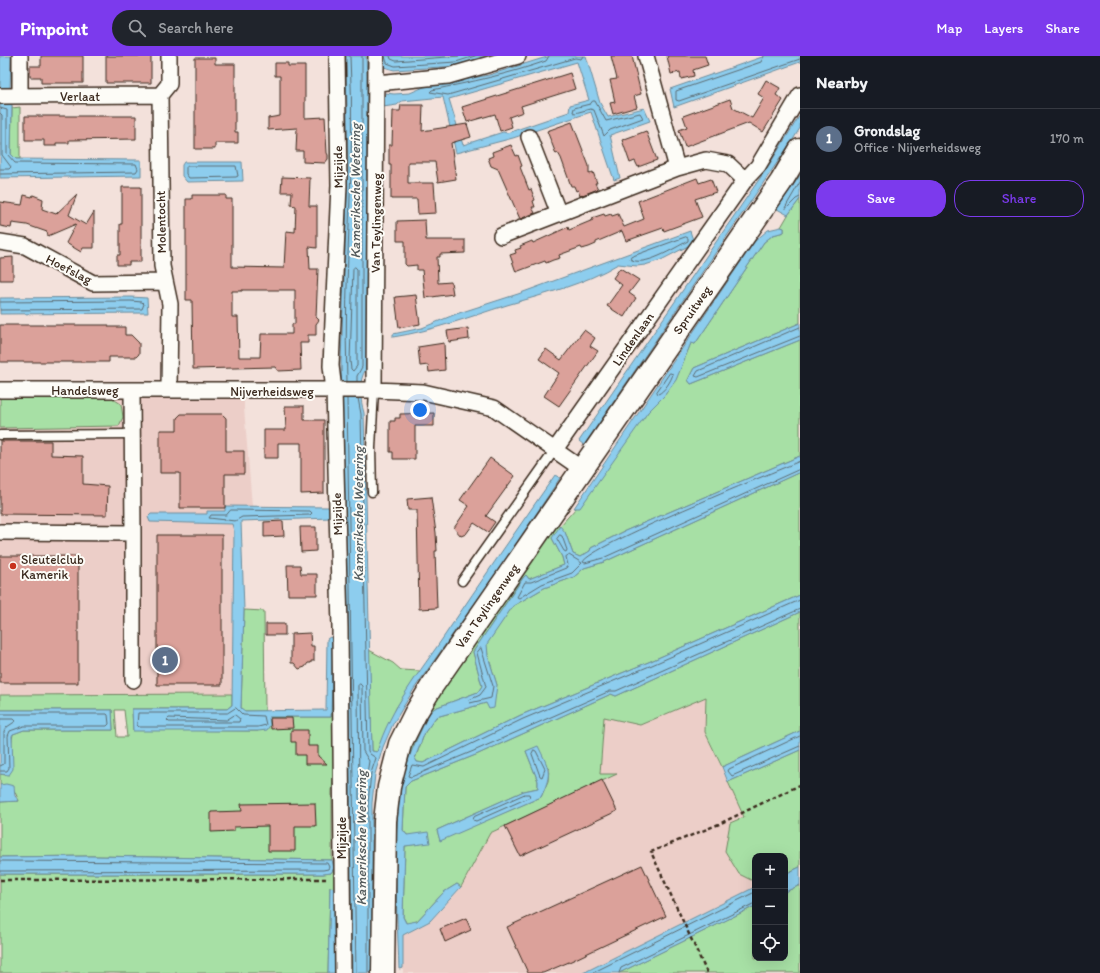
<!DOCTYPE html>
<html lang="en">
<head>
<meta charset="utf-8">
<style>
	:root { --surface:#171b24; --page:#20242c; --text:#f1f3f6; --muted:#9ea1a6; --line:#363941; --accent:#7c3aed }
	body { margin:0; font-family:Itim,sans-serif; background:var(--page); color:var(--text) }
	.controls { position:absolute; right:12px; bottom:12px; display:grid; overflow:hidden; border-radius:8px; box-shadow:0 4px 16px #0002 }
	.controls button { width:36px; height:36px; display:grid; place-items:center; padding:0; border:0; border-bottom:1px solid var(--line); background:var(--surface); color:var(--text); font:20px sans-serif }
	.you { position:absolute; left:420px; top:354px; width:14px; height:14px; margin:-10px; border:3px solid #fff; border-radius:50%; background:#1a73e8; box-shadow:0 0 0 6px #1a73e833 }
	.badge { display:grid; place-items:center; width:26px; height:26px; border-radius:50%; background:var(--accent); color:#fff; font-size:13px; font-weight:700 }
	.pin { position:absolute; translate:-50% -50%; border:2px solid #fff; box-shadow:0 1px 4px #0006 }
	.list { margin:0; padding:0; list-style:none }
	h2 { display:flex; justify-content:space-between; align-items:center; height:52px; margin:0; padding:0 16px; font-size:17px }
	h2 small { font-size:13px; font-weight:400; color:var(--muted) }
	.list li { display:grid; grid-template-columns:26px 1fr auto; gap:12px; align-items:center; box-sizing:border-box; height:60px; padding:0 16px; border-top:1px solid var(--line) }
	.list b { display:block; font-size:15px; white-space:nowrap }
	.list p { margin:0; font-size:13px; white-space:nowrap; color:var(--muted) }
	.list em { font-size:13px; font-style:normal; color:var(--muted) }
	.actions { display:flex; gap:8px; padding:12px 16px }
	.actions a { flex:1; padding:9px 0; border:1px solid var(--accent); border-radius:16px; text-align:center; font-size:14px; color:var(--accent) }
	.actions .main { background:var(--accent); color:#fff }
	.icon { flex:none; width:22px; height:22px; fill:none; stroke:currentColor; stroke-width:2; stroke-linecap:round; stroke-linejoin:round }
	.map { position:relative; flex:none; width:800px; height:917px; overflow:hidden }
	header { display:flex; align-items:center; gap:24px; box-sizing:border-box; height:56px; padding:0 20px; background:var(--accent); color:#fff }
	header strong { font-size:19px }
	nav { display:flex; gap:22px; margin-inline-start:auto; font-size:14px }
	.search { width:280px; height:36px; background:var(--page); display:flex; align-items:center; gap:10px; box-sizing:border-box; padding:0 14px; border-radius:22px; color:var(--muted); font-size:15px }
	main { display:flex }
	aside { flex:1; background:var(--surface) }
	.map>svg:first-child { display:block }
</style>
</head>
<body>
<header>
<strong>Pinpoint</strong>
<div class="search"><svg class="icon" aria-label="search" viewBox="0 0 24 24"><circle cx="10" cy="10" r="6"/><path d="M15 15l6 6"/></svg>Search here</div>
<nav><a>Map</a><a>Layers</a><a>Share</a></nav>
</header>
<main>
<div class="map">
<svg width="800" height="917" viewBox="0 0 800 917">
	<rect width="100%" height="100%" fill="#f3e1db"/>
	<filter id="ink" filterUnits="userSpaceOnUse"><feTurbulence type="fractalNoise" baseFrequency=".025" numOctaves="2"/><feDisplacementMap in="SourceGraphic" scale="8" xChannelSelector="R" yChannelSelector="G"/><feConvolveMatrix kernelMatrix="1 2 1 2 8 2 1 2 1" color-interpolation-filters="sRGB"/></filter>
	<g filter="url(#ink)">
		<path fill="#eccec8" d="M0 334H244V352L252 450H226V455H207V458H151L157 466 232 468 234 475 232 638 0 639Z
			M706 641 705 676 744 761 739 818 755 826V831L583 917H403V879L430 865 461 832 490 777 615 718H600L604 661 640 669Z"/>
		<path fill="#a7e0a5" stroke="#718562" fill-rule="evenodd" d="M20 51V103H16L11 98 12 52Z
			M800 143V267L694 312 688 324 691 328 800 284V400L625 475 591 492 590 495 580 501 573 498 565 476 552 482 562 501 564 509 529 523 526 519 523 522 473 596 482 630 478 636 435 652 406 712 401 730H398L407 697 419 667 552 470H560L576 452 648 356 664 340 676 323 691 287 695 288 764 186 773 179 784 176V172L781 171 788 159Z
			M109 340 121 348 123 361 119 370 0 372V342Z
			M800 416V539L651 605 521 659 423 707 417 706 415 703 425 676 436 661 486 647 497 629 488 600 486 588 513 550 544 532 574 521 584 512 604 506Z
			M244 554 264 555 265 655H244L241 652Z
			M800 556V675L722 711 705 676 706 641 640 669 604 661 600 718H617L490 777 461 831 457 828 444 836 417 865 407 868 403 861 405 790 430 786 407 779 403 774 405 731 411 725 478 698 611 638 616 640ZM526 695 549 713 548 725 541 741 440 784 437 774 524 735 538 732V725Z
			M333 583 337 667 332 736V804L92 800 0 801V746L19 745 14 734 0 729V718L6 719 13 678 24 674H113L112 654H0V639L232 638V649L227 653H132L133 674 258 675 269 661H331ZM115 654H124L127 681H117Z
			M369 594 393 607 401 614 420 615 396 652 377 696 372 695Z
			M800 694V811L785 818V800H755V826L739 818 725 795 730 767 744 761 728 726Z
			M334 812V832L330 831 328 917H0V818H323L331 817Z
			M800 829V917H619L755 850V902H785V836Z"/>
		<path fill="#8dcdee" stroke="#6c8c9b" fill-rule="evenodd" d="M0 0H11L10 32 0 33Z
			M346 0H366L367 21 366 313C358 325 360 343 364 357L372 695 377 696C390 652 420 616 445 579 481 525 518 472 555 419L560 422 506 503 414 633 393 668 383 691 375 718 372 747V917H352L348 565 341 306 348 109Z
			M381 0H487L457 10 394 14 384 11Z
			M550 0H586L600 47 608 61 644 52 650 65 610 79 620 122 614 124 591 56 513 82 456 97 443 41 402 45 397 49 383 51V43L386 37 394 38 410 37 424 31 489 19ZM577 6 589 44 570 49 569 56 507 77 503 76 463 89 449 43Z
			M765 0H800V6L674 51 670 33Z
			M0 48H12L11 98 16 103 141 104V120L0 122Z
			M800 59V72L794 82 584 389 579 385 769 109Z
			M184 106H242L243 125 187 126 182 120V109Z
			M800 119V143L788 159 777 153Z
			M781 171 784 172V176L773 179 764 186 695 288 691 287 676 324 664 340 648 356 580 452H574L755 185 768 174Z
			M690 175 694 187 661 204 645 209 637 210 618 208C585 228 545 238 507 249 469 261 432 275 393 281V278L422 272 456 258 518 238Z
			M131 241 147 242 148 257 0 258V242Z
			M800 267V284L691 328 688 324 694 312Z
			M800 400V416L604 506 584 512 574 521 544 532 513 550 487 588 488 600 497 629 494 652 489 653 486 647 436 661 425 676 415 702 417 706 423 707 521 659 651 605 800 539V556L616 640 611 638 478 698 411 725 405 731 403 774 407 779 428 776 430 787 405 790 403 861 406 867 417 865 444 836 457 828 461 831 430 865 403 879V912L399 913C397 853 392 790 401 731 405 705 418 681 429 657L435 652 478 636 482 630 473 596 523 522 526 519 529 523 564 509 562 501 552 482 560 470 565 476 573 498 580 501 590 495 591 492 625 475Z
			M225 450 329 451 331 462 241 465 244 554 241 652 245 655 326 654 327 583 330 581 333 583 331 661H269L270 669 267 674 258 675H133L132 653H227L232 649 234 475 232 468 150 466 148 461 151 458H207V455H225Z
			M0 654H112L113 674H24L13 678 12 680 13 713 9 719 0 718Z
			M800 675V694L728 726 722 711Z
			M538 690C549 713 553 716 541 741L440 785 437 774 524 735 538 732V725L526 695Z
			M6 728 14 730 15 740 19 745 0 746V729Z
			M92 800 332 804 334 812 331 817 323 818H0V801Z
			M800 811V829L785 836V818Z
			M330 831 334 832 336 917H328Z
			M755 831V850L619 917H583Z"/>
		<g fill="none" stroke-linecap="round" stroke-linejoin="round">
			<path stroke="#5c6b71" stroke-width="1" d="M385 0 387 7 395 10 456 6 475 0
				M390 0 391 3 396 5 459 0
				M549 0 546 5C509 18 471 26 432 34L430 36 448 39 575 2 581 3 583 0
				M764 0 761 6 676 35V44L679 45 800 3
				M593 45H595L606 65 640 57 643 62 610 74 604 80 594 54 590 53 575 57 573 56 574 52 590 48Z
				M0 52 7 54V98L15 107 136 108 138 113 136 116 0 118
				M0 57 2 59V99L11 111 9 113H0
				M188 110H236L238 120 236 121 189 122 186 118V112Z
				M800 126 785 152H787L796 143 800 141
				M686 181 688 182V185C674 192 644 212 630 203L631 201Z
				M355 211 357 213V310L353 315 351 313 350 305 353 213Z
				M0 246 131 245 142 246 144 248 142 253 0 254
				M800 271 698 315 695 320 698 321 800 280
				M670 317 673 318C671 325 664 336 658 338L657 336Z
				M347 326C343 217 356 109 350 0
				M357 326V320L362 311V0
				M347 342 356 917
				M358 342 361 358 368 695 370 698 376 702 371 717 368 747V917
				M800 405C772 417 589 490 583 506L585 507 603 502 800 413
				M231 454 310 455 312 457 310 459 242 461 235 465 209 462 211 459H226Z
				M560 479 562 480 567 494 566 496 564 495 557 483Z
				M569 499 582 507 572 517 542 528 519 542 517 541 525 526H531L566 512 568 509 566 501Z
				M800 544 652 609 523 663 424 711 412 709 408 720 411 721 476 694 610 635H616L800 553
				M481 592 493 630 491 642 470 647 469 644 480 639 486 631 477 597Z
				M360 628 362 630 363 695 369 705 363 743 361 745 359 743 358 630Z
				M236 652 243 659 264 660 266 669 258 671H139L137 669 138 657H227Z
				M0 658H107L108 659 109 668 107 670H24L10 675 8 680 9 712 7 715H0
				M235 659 240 663 239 666H169L167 664 169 662 226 664Z
				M0 663H14L16 665 7 671 4 675V708L0 710
				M800 680 729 713 728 715 732 720 800 690
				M534 694 536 695 545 713 542 721 540 720 532 698Z
				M525 738H529L530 741 476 765 473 764 474 761Z
				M0 805 327 807 329 811 328 813 323 814 0 815
				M592 917 755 836
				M619 917 621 912 755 847"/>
		</g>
		<path fill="#dba19a" stroke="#3b2a1e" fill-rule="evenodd" d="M41 0H83V27H41V21H30V10H41Z
			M106 0H151V27H106Z
			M611 0H632L641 38 634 40 637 51 613 58 610 47 615 46 610 24 617 23Z
			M667 0H705L708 9 693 14 694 20 681 23 680 16 671 18Z
			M195 2H215V8H235V76H238V87H215V93H195Z
			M275 7H288V10H305V62L325 61 327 97 328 99V103L325 107 303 106V95H296L297 72 268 74V62L280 60V20H275Z
			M570 17 575 33 521 50 523 56 509 61 512 71 500 75 495 58 467 66 462 51Z
			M766 24 780 32 776 39 783 44 763 76 749 67 685 91 679 74 687 71 683 60 730 43 733 52 752 62 764 42 758 38Z
			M401 49H423L422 75 467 68 471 81 451 87 456 123 438 126 435 106H408V127H434L436 157 418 158 417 143H391V109H389V89H392L393 55H400Z
			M25 60H136V83L69 84V87H56V90H44V84H25Z
			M572 66 589 110V118L593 116 597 127H595L598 133 580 140 578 134 576 135 574 130H571L561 102 558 97 556 98 547 75Z
			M646 75 657 104 638 111 635 105 630 107 622 84Z
			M511 89 516 100 518 99 522 110 520 111 529 134 531 133 535 144 533 145 535 151H532L535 157 520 163 498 113 491 110 488 102 493 100 492 96Z
			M282 121 310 122 309 150H317V192L309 191 310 213H318L316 261 319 264 316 268V279H308V287H300L301 314 278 315 275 311 193 313 192 244H186V143H192V139H226V143H232V211L284 212 286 175 295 176 296 150 291 149 292 136H281ZM242 234H295V268H292V278H261L260 301H239L238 261H232V235H242Z
			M697 122 699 127 711 123 716 136 695 143 702 161 664 175 663 172 626 185 622 175 596 186V188L589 191 582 193 581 191 559 199 560 202 553 204 546 207 545 205 516 216 510 199 516 197 515 194 521 192 520 190 532 185 533 187 568 171 569 174 593 164 592 162 604 158 605 160 611 158 612 160 618 158 624 171 644 163 638 145Z
			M122 131H141V206H129V209H117V199H120V168H122Z
			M77 138 69 159 86 169 94 156V192H83L81 196 66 187 76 168 48 180 47 176 27 169 12 167 11 172 0 170V146L22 149 24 139 32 141 33 139 43 143 42 153 56 158Z
			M425 164 426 184H465V197L440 198V201H437L438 227 451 226 453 238 425 242 422 214H417V209L407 210 405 208V185H397V165Z
			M13 201V224H0V202Z
			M620 212 639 224 629 237 636 242 624 261 607 250 622 229 613 222Z
			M416 239 420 268 399 272 395 241Z
			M0 269H109V271H125V279H131L139 287V298L136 301H109V306H0Z
			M468 272 469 283 449 286 447 275Z
			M584 274 595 282 590 290 598 295 559 350 544 340 559 317 539 303 546 293 561 304Z
			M444 287 445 314 429 316 428 309 420 310 418 291Z
			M285 350H304V364H324V437L301 438V387H278V402H264V374H286Z
			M434 357V370H415V403H393V396H390V365H395V362H400V358Z
			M181 358H222L226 362V395H244V418H225V452H180V417H160V374H177V362Z
			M0 385H51V399L83 400V428L108 430 107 459 0 458Z
			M490 402 515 420 486 460 495 466 488 476 474 467 466 478 461 480 454 472 469 450 460 444Z
			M431 441 436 477 437 495H435L437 552 419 553 417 454H408L407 443Z
			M283 465 284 480 264 481V466Z
			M300 471H316V495L301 496Z
			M157 479H222V629H157Z
			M0 500H78V627H0Z
			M287 509H300L301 518H317V539H288Z
			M266 568H285V579H266Z
			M310 577 311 590H314V605H311V607H308L305 611 299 613 294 607H291V578Z
			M270 662H292L293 672 271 673Z
			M291 674H308V690H318V700L327 708H305V699H296V686H291Z
			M602 724 617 755 520 800 505 770Z
			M315 747 316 770H295V795H268V770L234 771V775L211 776V756L242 755 241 748Z
			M642 809 666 860 569 906 543 917H528L507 871Z
			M466 862 471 874 445 886 440 873Z"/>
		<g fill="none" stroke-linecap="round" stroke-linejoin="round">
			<defs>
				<path id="lane" d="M0 379 132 378
					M372 436 371 392 374 334
					M462 525 554 395"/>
				<path id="street" d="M20 0V40
					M169 0V28L160 39 162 210 170 248 169 333
					M337 0 339 129 331 310 334 334 340 571 343 917
					M376 0 374 334 423 336 494 352 582 413
					M646 0 677 112
					M377 27 448 20 518 0
					M0 40 160 39
					M529 81 559 158
					M501 180 677 112 706 104 728 108 745 124
					M0 186 25 190 93 227 164 226
					M0 334H374
					M554 395 745 124 758 110 800 39
					M0 476 133 477 132 334
					M133 477V624"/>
				<path id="secondary" d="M383 917 385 765 389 731 400 688 415 658 432 630 781 126 800 94"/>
			</defs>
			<use href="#lane" stroke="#3b2a1e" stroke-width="11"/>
			<use href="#street" stroke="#3b2a1e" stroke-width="18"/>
			<use href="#secondary" stroke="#3b2a1e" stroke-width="25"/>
			<path stroke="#3b2a1e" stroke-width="2.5" stroke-dasharray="4 3" stroke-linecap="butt" d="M0 824 329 823
				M707 917 651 796 719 768 800 729"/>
			<use href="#lane" stroke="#fdfcf7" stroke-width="8"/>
			<use href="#street" stroke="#fdfcf7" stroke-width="15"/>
			<use href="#secondary" stroke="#fdfcf7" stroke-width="22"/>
		</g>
	</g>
	<circle fill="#c8321e" stroke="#fdfcf7" stroke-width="1.5" cx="13" cy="510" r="4"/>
	<g text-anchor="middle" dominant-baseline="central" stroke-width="4" stroke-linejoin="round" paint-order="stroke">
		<g font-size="13" fill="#3b2a1e" stroke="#fdfcf7">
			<text x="80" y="40">Verlaat</text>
			<text transform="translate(338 111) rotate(-91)">Mijzijde</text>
			<text transform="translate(161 166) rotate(-91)">Molentocht</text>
			<text transform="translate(376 167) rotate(-89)">Van Teylingenweg</text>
			<text transform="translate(69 213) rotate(27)">Hoefslag</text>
			<text transform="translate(692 254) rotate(-55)">Spruitweg</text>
			<text transform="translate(633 283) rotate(-55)">Lindenlaan</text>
			<text x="85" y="334">Handelsweg</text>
			<text x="272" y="335">Nijverheidsweg</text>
			<text transform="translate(337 458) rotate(-92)">Mijzijde</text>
			<text transform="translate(487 550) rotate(-55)">Van Teylingenweg</text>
			<text transform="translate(341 782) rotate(-90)">Mijzijde</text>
		</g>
		<g font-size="13" fill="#3b2a1e" stroke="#fdfcf7" text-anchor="start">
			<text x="21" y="503">Sleutelclub<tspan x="21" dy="15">Kamerik</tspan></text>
		</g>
		<g font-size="14" font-style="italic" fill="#545b5c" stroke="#fdfcf7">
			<text transform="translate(355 135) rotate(-90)">Kameriksche Wetering</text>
			<text transform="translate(358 458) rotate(-90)">Kameriksche Wetering</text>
			<text transform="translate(361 782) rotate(-90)">Kameriksche Wetering</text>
		</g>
	</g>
</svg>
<div class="controls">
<button>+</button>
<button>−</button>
<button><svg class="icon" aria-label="locate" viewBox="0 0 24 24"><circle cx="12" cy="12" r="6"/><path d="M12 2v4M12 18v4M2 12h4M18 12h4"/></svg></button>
</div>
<div class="you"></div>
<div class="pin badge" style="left:165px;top:604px;background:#5c6f8a">1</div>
</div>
<aside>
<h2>Nearby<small></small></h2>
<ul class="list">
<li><span class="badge" style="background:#5c6f8a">1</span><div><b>Grondslag</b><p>Office · Nijverheidsweg</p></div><em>170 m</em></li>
</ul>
<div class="actions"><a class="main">Save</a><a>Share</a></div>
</aside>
</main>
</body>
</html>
